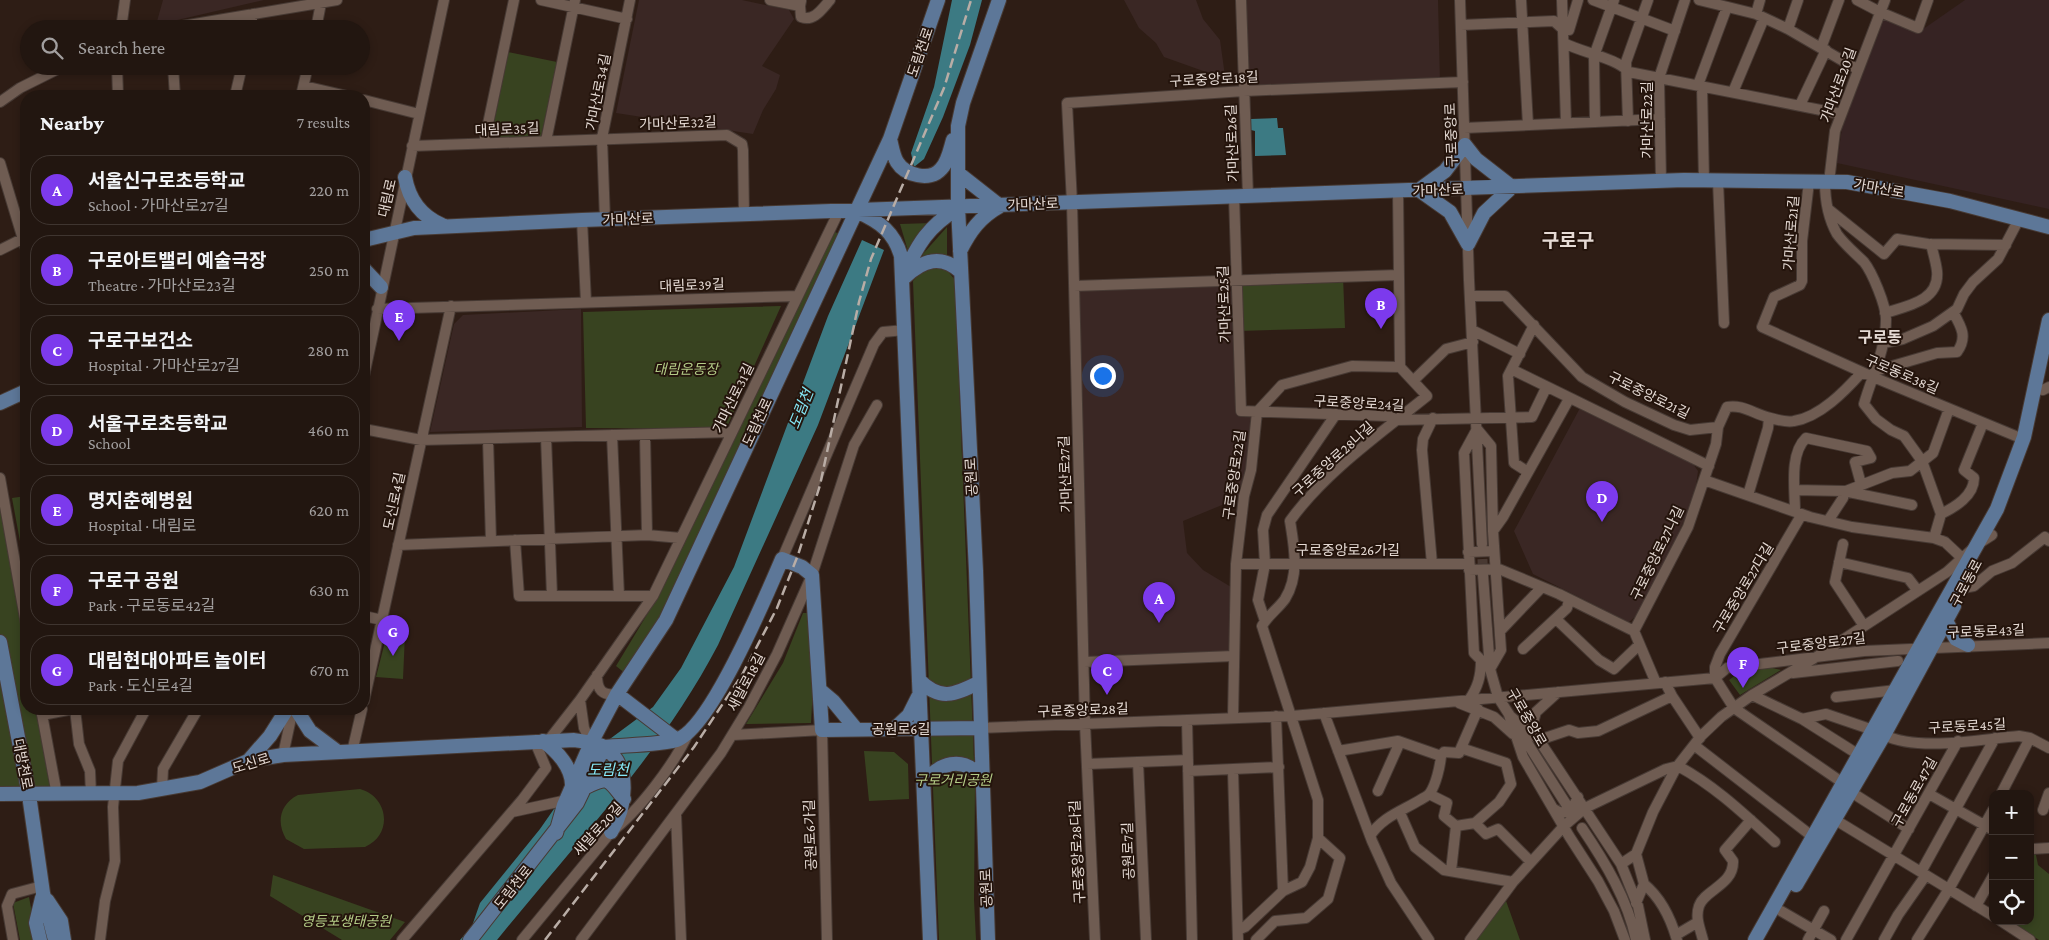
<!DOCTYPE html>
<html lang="en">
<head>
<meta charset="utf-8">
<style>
	:root { --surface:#221610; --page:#2e231e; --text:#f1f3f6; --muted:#a29f9f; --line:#3f3530; --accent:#7c3aed }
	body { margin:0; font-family:"Crimson Pro","Noto Sans KR",serif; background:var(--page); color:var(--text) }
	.controls { position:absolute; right:15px; bottom:15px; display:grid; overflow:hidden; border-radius:10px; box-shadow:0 2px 8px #0003 }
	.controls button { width:45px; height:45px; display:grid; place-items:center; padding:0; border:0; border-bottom:1px solid var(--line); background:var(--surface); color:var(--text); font:25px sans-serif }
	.you { position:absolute; left:1102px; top:375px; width:18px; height:18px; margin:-12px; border:4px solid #fff; border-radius:50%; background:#1a73e8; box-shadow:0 0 0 8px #1a73e833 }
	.badge { display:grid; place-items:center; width:32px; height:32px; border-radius:50%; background:var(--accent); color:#fff; font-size:16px; font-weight:700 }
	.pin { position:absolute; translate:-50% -41px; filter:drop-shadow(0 1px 2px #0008) }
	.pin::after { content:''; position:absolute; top:26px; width:18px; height:15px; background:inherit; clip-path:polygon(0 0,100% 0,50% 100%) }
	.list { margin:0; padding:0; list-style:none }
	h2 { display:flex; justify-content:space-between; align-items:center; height:65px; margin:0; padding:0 20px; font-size:21px }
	h2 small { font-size:16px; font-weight:400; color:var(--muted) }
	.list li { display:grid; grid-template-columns:32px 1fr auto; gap:15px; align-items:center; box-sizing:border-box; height:70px; margin:0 10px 10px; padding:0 10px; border:1px solid var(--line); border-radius:20px }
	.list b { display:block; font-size:19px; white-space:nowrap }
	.list p { margin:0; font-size:16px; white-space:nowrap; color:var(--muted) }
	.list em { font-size:16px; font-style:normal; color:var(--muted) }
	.icon { flex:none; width:28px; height:28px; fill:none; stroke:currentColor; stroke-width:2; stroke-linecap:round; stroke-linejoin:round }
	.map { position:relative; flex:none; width:2049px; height:940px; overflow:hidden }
	.search { position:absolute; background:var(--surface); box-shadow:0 2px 8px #0003; left:20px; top:20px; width:350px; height:55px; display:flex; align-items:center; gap:12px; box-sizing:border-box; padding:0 18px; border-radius:28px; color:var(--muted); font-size:19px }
	.panel { position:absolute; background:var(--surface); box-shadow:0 2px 8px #0003; left:20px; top:90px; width:350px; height:625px; border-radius:20px }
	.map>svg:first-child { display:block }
</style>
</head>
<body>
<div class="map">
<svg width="2049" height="940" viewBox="0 0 2049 940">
	<rect width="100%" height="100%" fill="#2e1d15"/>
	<path fill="#3a2724" d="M163 0H264L156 25Z
		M639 0H742L789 10 794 19 762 66 780 75 776 89 763 110 753 134 616 113Z
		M1124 0H1196L1203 19 1220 40 1225 76 1206 72 1164 57 1156 43 1139 28Z
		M1241 0H1438L1440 83 1244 91Z
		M1237 279 1241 410 1257 412 1244 496 1183 521 1187 553 1203 570 1236 590 1234 656 1084 662 1074 286Z
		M581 309 582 427 430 432 454 324 463 315Z
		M1580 408 1684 459 1693 464 1698 471 1695 493 1676 540 1636 616 1629 622 1533 574 1514 531Z"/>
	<path fill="#362323" d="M1965 0H2049V209L1837 163 1842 128 1884 19 1919 32Z"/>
	<path fill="#384320" d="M508 52 557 62 541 137 491 138Z
		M932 223 908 251 900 224Z
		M947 227V255L925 257 922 255Z
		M833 231 841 235 663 614 626 674 616 666 657 598Z
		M934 268 947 270 955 280 975 786 974 900 976 940H939L913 281 921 272Z
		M1343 276 1345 328 1238 331 1237 279Z
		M781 306 726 429 586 428 583 312Z
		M26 496V562L24 563 12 498Z
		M0 504 26 653V709H36L50 788H0Z
		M803 613H810L813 687 811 723 746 724 783 663Z
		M388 630 405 634 403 679 376 677Z
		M1768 667 1781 670 1740 695 1729 680 1741 671Z
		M864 751 894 752 908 764 909 799 869 801Z
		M360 789C389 797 393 835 365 847L304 849 286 839C276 822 280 804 298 795Z
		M2030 853 2036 855 2038 865 2049 874V940H2039L2009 921H2030Z
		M273 875 405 922 390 940H342L270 896Z
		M29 897 37 940H20L13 903Z
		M1505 898 1520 940H1474Z"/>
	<path fill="#3c7a83" d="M952 0H982L970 45 943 117 924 159 914 167 911 153 934 87Z
		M1277 118 1278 128H1283L1286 155 1255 156V131L1251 130V119Z
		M862 240 884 250 818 425 718 645C661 754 574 845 497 940H460L472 926 480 903 540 829 595 750 653 707 681 668 734 567 828 316Z"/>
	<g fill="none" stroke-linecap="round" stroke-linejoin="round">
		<path stroke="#493932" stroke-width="10" stroke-dasharray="10 5" stroke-linecap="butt" d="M1482 544 1483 575"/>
		<defs>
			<path id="minor" d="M541 0 627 19
				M770 0 800 6 801 1
				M1241 0 1248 196
				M1460 0 1469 280 1482 544
				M1521 0 1528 125
				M1562 0 1566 123
				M1593 0 1675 31
				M1699 0 1756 14 1788 29 1857 69
				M1857 0 1880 12 1918 28 1928 0
				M800 6 801 17C814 22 822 9 830 0
				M1756 14 1760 0
				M1461 25 1554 21 1564 30H1569L1578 0
				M121 29 125 0
				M165 29 337 0
				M250 29 253 14
				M316 29 321 3 320 0
				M1788 29 1798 0
				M1564 43C1583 53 1617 58 1629 72L1841 114
				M1821 48 1839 0
				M117 66 118 96
				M173 66 175 96
				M1698 85 1727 7
				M304 86 347 96
				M1702 86 1704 181
				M1733 92 1764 18
				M235 96 242 66
				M301 96 308 66
				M364 100 419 114
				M0 102 20 88 64 66
				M1800 105 1826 50
				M1628 121 1626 62 1648 0
				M1595 122 1594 56 1614 0
				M1464 128 1660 119
				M546 141 575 0
				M484 143 514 0
				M412 146 727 135 742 144 743 150 744 215
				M0 163 26 249
				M1661 181 1659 78 1685 0
				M1718 181 1724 323
				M1809 182 1802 241V281L1800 285 1774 297 1762 327 1873 377 2023 439
				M1825 182C1825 200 1828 218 1837 234 1844 244 1855 253 1864 262 1872 272 1886 305 1886 319 1886 349 1872 376 1864 404L1876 419 1891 430 1904 436 1922 461 1941 514 1934 538
				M1829 182 1835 131 1885 0
				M1398 191 1400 367
				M1234 196 1241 411 1389 416 1397 420 1532 417 1546 388
				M1828 209 1884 254 1897 239 1928 244 2006 245
				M582 220 586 302
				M605 220 602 138 630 0
				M0 250 26 237
				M1074 286 1398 275
				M1470 296H1505L1582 377 1625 402 1674 425 1690 430 1718 427 1727 407C1741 404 1753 413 1767 417 1774 419 1786 423 1794 421 1820 417 1845 391 1862 372
				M377 309 798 296
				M1885 313C1907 306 1940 301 1937 271 1936 262 1933 253 1931 244
				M1472 330 1520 354
				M1883 343 1903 339 1933 326 1957 309 1964 294 1973 282 1998 259 2019 219
				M1513 370 1709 466
				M1875 371 1937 353 1957 352C1968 337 1961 326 1953 312
				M364 376 444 0
				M1414 380 1446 349 1473 342
				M2034 389 2043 390 2049 387
				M364 429 421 440 732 432
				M1477 429 1491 446 1493 531 1501 650 1490 669 1474 653 1464 453Z
				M612 435 619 596
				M645 435 647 535
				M546 437 552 596
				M488 439 491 541
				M1528 472 1514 463 1508 376 1534 325
				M0 478 26 624
				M1704 480 1810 517 1852 527 1934 538 1945 542 1962 558
				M1795 490 1844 491 1912 505
				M1846 491 1892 473 1910 471 1933 453 1949 409
				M1748 495 1768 428 1769 418
				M1795 511C1795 490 1789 454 1806 438L1867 451 1871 458 1855 462 1861 484
				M1802 514 1720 654 1715 667V678L1734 708 1843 783
				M1941 514C1955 507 1974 496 1974 478L1964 470 1983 423
				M1828 521 1843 498 1844 491
				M1493 531 1503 517 1569 399
				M515 540 519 596H653
				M1843 544 1835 582 1864 626
				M398 545 647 535 681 538
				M1468 552 1494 551
				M782 559 874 344 883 332 905 330
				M1839 562 1908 578 1918 591
				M1236 564H1469
				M1432 564 1422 450 1423 439 1433 418
				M1469 570 1499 569 1559 594 1634 631 1656 683
				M1483 575 1490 669 1498 697 1566 804
				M1963 588 1974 586 1992 571 2012 563 2045 537 2049 541
				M364 616 382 620
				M1556 619 1599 660 1614 669 1639 645
				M1265 621 1258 600 1265 564 1263 530 1267 515 1336 414
				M1501 630 1542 587
				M1634 631 1688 527 1716 444 1718 427
				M1523 649 1567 608 1569 600
				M1084 662 1234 656
				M1793 673 1898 661
				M597 675C597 690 602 696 617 694
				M1752 695 1802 719 1859 755
				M1672 696 1700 738
				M1836 697 1896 690
				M580 700 653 596 839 211
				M1469 700C1478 687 1481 676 1481 660
				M364 701 451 306
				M1459 703 1494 717 1513 734
				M41 709 57 795
				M75 709 79 744 90 771 91 794
				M1324 713 1372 841 1391 883 1429 940
				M42 715 73 709
				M1509 715 1539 740 1621 864 1638 906 1645 940
				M1509 715 1523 757 1569 836 1598 881 1614 911 1625 940
				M1276 716 1283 891
				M1233 718 1236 564 1244 496 1251 470 1257 412 1282 385 1352 366 1400 367 1427 396C1381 433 1324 473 1290 521 1294 546 1300 575 1285 599 1278 609 1268 615 1262 626L1318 800V838L1340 858 1328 899 1306 918 1275 921 1256 940
				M1802 719 1826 714 1873 730
				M1187 720 1192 940
				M980 728 1292 716 1715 678 1727 668 1864 651 2049 643
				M1530 733 1536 712 1558 692
				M733 735 822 730 827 940
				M1884 735C1919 752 1981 739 2019 736L2030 738 2049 748
				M1539 740 1569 730 1578 733 1598 731 1672 696 1665 682
				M548 741 580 700 584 728 591 743
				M1694 745 1813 837
				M1461 748 1478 709
				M1338 751 1398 741 1441 756 1444 752 1459 753 1461 748 1506 763 1511 784 1499 802 1475 823
				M352 752 362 709
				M283 755 293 709
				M1138 762 1146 940
				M1087 764 1188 760
				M1188 771 1279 767
				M1233 771 1238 940
				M162 789 163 769 198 709
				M1378 791 1400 742
				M1851 792 1909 829
				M1429 794 1447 803 1444 816 1456 826 1451 871
				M1929 794 1993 830
				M2001 794 2030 738
				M1554 809C1567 818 1573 808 1578 797
				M2043 810 2049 793
				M512 812 567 800
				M1400 813 1415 847 1444 870 1513 882
				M676 814 681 940
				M1829 816 1993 916
				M1456 826 1475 823 1486 834 1498 829 1531 862
				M1582 828C1605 862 1628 900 1636 940
				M1370 836C1382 817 1402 811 1420 800 1423 798 1428 796 1430 793 1436 784 1440 767 1441 756
				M2030 849 2049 848
				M1621 864 1636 854 1653 812 1676 768 1701 736 1721 717 1752 695 1818 656 1947 572 1978 544 1992 535
				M1921 872 1995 738
				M1644 884C1661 898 1671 919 1677 940
				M1636 903 1644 884 1636 854
				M1976 906 1993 876
				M1781 911 1831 940
				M2001 921 2030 940
				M1238 930 1245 927 1283 891 1302 882 1310 867 1318 838
				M1676 935 1698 922
				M13 940 7 906 12 894 42 886
				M100 940 105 901 115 861 113 807 118 761 146 709
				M402 940 522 800 546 768 535 742
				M522 940 611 832C639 811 675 763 689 732
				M581 940 721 753 749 707 777 654 812 575 854 445 877 405
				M1095 940 1085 724 1072 203 1067 103 1244 91 1463 82
				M1470 940 1513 882 1564 826 1585 808 1666 769 1678 766C1715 786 1744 814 1775 842
				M1703 940C1700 928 1695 918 1699 906 1704 890 1734 885 1733 861L1725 850 1751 820
				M1808 940 1824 911
				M1846 940 1958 741
				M1884 940 1898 915 1926 875
				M1917 940 1949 889 1993 810"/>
			<path id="major" d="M890 139C892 147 893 155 897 162 905 175 930 182 941 169 948 162 950 150 953 140
				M1465 145 1476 159 1512 187 1484 213 1468 244 1450 212 1419 190 1445 171Z
				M958 173 1000 206C980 217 970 231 960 251
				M405 177C409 200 421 216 442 225
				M858 212C880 222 894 232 901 256L930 940
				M364 240 414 228 582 220 1684 180 1847 182 1950 201 2049 227
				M364 269 381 287
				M904 275C918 243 928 227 958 208
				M905 277C923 260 941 254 961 272
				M0 403 26 391
				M1946 621 1956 639 1968 645
				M0 642 29 795 43 893 55 940
				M919 680C940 701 954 695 978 683
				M820 690 833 701 856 729
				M617 694 677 740
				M296 709 310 731 338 752
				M893 730 909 715 918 697
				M543 741C557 751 573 768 572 787
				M249 760 270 736 287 709
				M924 783C939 763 962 755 981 777
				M584 788C609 775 608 779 624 799
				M0 794 138 793 200 782 248 761 283 755 574 740C584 742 596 742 604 747 632 766 626 808 611 832
				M556 833 564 805 591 743 617 694 666 620 890 139 938 0
				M1796 885 1884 735 1954 606
				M47 900 61 921 64 940
				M40 940 36 923 42 898
				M470 940 577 803 604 747C623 745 660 745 676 740 710 730 767 594 782 559L802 567 812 575 822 730 980 728
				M988 940 976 571 958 207V126L963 103 999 0
				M1755 940 1997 509 2024 437 2049 320"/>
		</defs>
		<use href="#minor" stroke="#473a34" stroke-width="12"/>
		<use href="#major" stroke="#473a34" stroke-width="16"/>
		<use href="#minor" stroke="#6f5c52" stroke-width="10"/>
		<use href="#major" stroke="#5d7798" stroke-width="14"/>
		<path stroke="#b9ada6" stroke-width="2.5" stroke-dasharray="10 5" stroke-linecap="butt" d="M545 940 694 747 742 675 777 608 798 555 820 485 859 302 871 259 944 88 971 0"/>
	</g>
	<g text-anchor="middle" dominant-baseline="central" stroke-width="4" stroke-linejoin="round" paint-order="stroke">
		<g font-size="14" fill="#e5dad4" stroke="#24140c">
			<text transform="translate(920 52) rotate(-71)">도림천로</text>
			<text transform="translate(1214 79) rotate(-3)">구로중앙로18길</text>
			<text transform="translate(1838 85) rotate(-70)">가마산로20길</text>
			<text transform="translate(598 92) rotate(-79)">가마산로34길</text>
			<text transform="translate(1647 120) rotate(-90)">가마산로22길</text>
			<text transform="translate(678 123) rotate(-2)">가마산로32길</text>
			<text transform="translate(507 129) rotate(-2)">대림로35길</text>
			<text transform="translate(1451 135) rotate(-92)">구로중앙로</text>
			<text transform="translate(1232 143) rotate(-92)">가마산로26길</text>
			<text transform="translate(1879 188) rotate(10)">가마산로</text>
			<text transform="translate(1438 190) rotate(-2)">가마산로</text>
			<text transform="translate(387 198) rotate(-77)">대림로</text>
			<text transform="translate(1033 204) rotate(-2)">가마산로</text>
			<text transform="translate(628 219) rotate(-2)">가마산로</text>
			<text transform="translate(1791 233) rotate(-86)">가마산로21길</text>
			<text transform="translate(692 285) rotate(-2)">대림로39길</text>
			<text transform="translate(1224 304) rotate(-92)">가마산로25길</text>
			<text transform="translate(1902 374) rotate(23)">구로동로38길</text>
			<text transform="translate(1649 395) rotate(26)">구로중앙로21길</text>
			<text transform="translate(733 398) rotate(-64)">가마산로31길</text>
			<text transform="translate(1359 403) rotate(3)">구로중앙로24길</text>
			<text transform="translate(757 422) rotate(-65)">도림천로</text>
			<text transform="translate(1333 459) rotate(-42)">구로중앙로28나길</text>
			<text transform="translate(1065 474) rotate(-92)">가마산로27길</text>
			<text transform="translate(1234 475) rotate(-82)">구로중앙로22길</text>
			<text transform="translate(971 477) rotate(-93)">공원로</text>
			<text transform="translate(394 501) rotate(-78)">도신로4길</text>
			<text x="1348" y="550">구로중앙로26가길</text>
			<text transform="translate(1657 553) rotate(-64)">구로중앙로27나길</text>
			<text transform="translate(1966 583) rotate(-62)">구로동로</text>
			<text transform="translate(1743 588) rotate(-59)">구로중앙로27다길</text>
			<text transform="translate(1986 631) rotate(-2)">구로동로43길</text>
			<text transform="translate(1821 643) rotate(-7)">구로중앙로27길</text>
			<text transform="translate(746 682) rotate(-62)">새말로18길</text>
			<text transform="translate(1083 710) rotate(-2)">구로중앙로28길</text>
			<text transform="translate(1527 717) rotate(60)">구로중앙로</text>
			<text transform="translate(1967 726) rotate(-3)">구로동로45길</text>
			<text x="901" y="729">공원로6길</text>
			<text transform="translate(251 763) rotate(-17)">도신로</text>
			<text transform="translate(23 764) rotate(79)">대방천로</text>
			<text transform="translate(1914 792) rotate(-61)">구로동로47길</text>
			<text transform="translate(598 829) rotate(-48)">새말로20길</text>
			<text transform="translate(810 835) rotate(-92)">공원로6가길</text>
			<text transform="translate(1128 851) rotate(-92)">공원로7길</text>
			<text transform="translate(1077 852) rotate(-93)">구로중앙로28다길</text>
			<text transform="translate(513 887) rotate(-51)">도림천로</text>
			<text transform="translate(986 888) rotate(-92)">공원로</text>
		</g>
		<g font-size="14" font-style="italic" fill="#b4cc87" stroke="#24140c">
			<text x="686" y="369">대림운동장</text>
			<text x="953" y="780">구로거리공원</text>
			<text x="346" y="921">영등포생태공원</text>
		</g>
		<g font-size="15" font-style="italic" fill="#86e9f8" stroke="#24140c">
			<text transform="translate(801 409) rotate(-68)">도림천</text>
			<text x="608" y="770">도림천</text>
		</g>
		<g font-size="16" font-weight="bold" fill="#e5dad4" stroke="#24140c">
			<text x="1880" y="337">구로동</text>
		</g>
		<g font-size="19" font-weight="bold" fill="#e5dad4" stroke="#24140c">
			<text x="1568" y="240">구로구</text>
		</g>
	</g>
</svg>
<div class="controls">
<button>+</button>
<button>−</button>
<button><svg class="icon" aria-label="locate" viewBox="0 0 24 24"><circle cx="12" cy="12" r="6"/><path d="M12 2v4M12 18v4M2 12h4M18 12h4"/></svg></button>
</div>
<div class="you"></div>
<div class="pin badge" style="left:1159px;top:623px">A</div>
<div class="pin badge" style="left:1381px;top:329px">B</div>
<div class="pin badge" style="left:1107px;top:695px">C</div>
<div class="pin badge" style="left:1602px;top:522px">D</div>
<div class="pin badge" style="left:399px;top:341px">E</div>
<div class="pin badge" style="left:1743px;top:688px">F</div>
<div class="pin badge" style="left:393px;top:656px">G</div>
<div class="search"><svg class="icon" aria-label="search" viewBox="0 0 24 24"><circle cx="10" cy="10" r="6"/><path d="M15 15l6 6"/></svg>Search here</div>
<section class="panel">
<h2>Nearby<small>7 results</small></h2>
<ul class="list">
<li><span class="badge">A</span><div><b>서울신구로초등학교</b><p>School · 가마산로27길</p></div><em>220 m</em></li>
<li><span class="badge">B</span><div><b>구로아트밸리 예술극장</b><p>Theatre · 가마산로23길</p></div><em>250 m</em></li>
<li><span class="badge">C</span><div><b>구로구보건소</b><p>Hospital · 가마산로27길</p></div><em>280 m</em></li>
<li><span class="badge">D</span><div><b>서울구로초등학교</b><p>School</p></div><em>460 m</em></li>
<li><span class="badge">E</span><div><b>명지춘혜병원</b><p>Hospital · 대림로</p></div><em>620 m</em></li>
<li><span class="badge">F</span><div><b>구로구 공원</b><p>Park · 구로동로42길</p></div><em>630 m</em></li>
<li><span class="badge">G</span><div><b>대림현대아파트 놀이터</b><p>Park · 도신로4길</p></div><em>670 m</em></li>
</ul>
</section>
</div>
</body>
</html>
